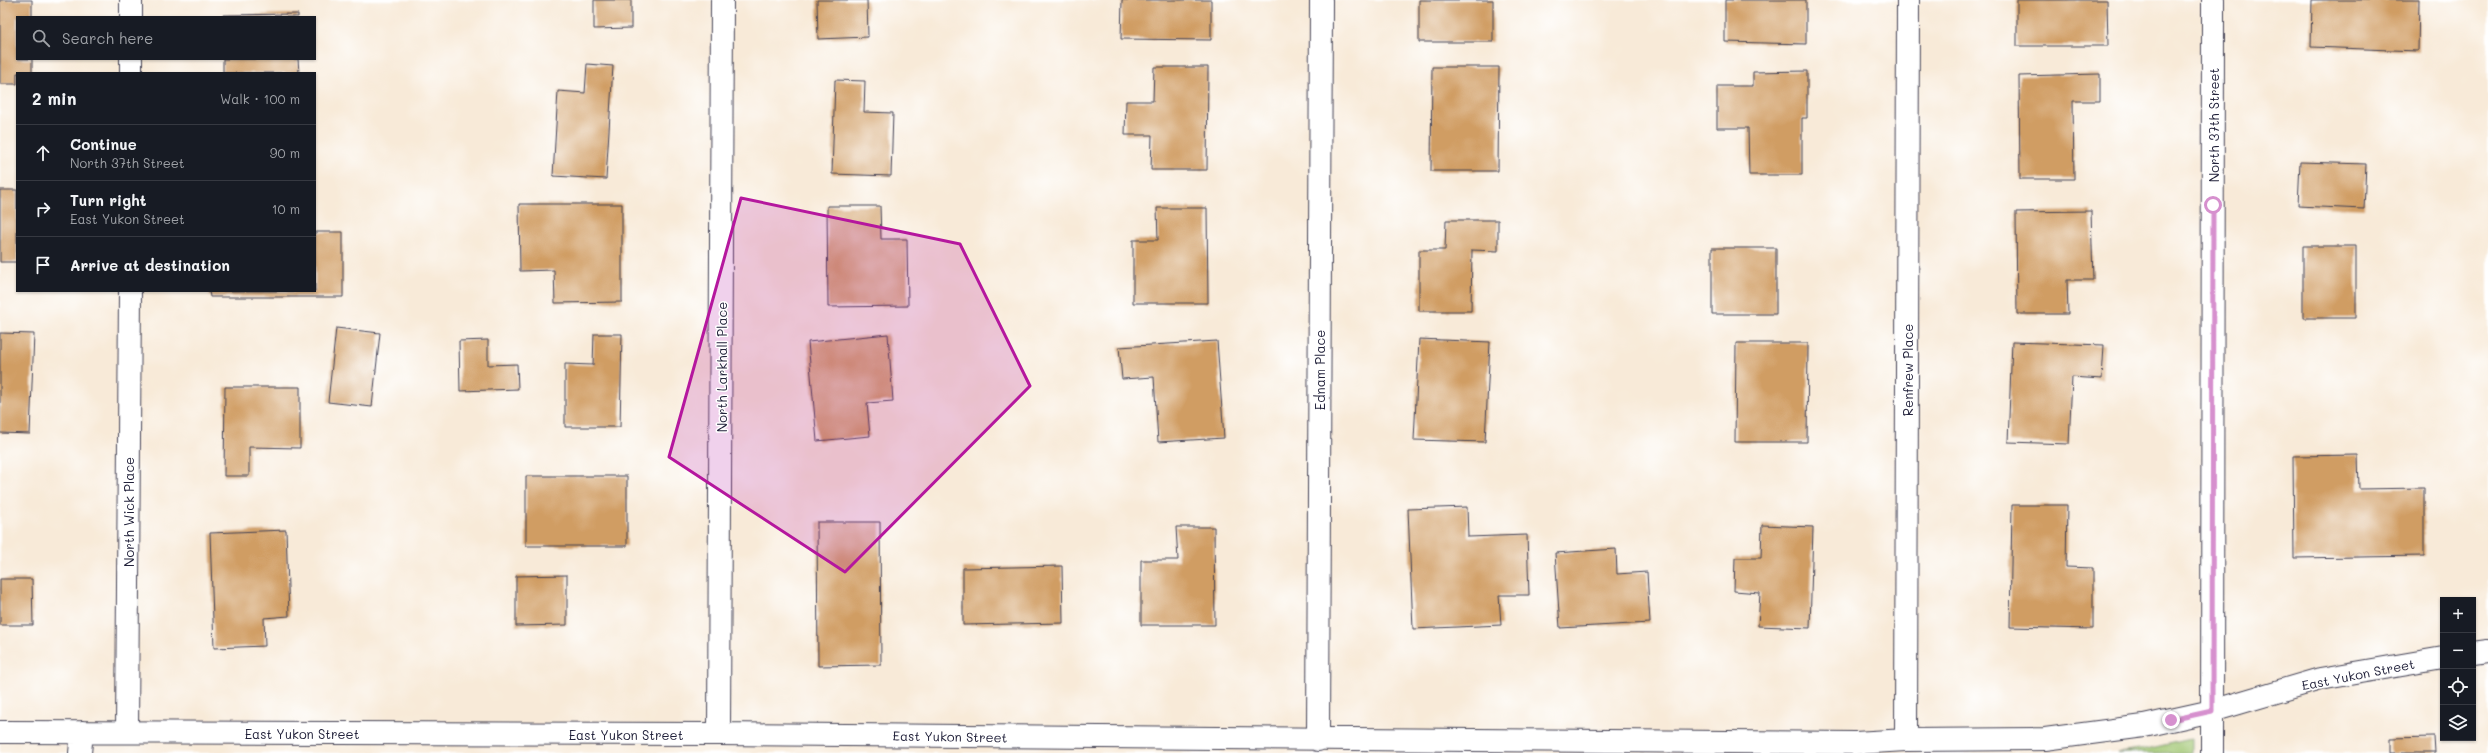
<!DOCTYPE html>
<html lang="en">
<head>
<meta charset="utf-8">
<style>
	:root { --surface:#171b24; --page:#242831; --text:#f1f3f6; --muted:#9ea1a6; --line:#363941 }
	body { margin:0; font-family:Mali,sans-serif; background:var(--page); color:var(--text) }
	.controls { position:absolute; right:12px; bottom:12px; display:grid; overflow:hidden; border-radius:0px; box-shadow:0 1px 3px #0004 }
	.controls button { width:36px; height:36px; display:grid; place-items:center; padding:0; border:0; border-bottom:1px solid var(--line); background:var(--surface); color:var(--text); font:20px sans-serif }
	.stop { position:absolute; width:12px; height:12px; margin:-9px; border:3px solid #d690ce; border-radius:50%; background:#fff }
	.stop.end { background:#d690ce; border-color:#fff; box-shadow:0 1px 4px #0008 }
	.list { margin:0; padding:0; list-style:none }
	h2 { display:flex; justify-content:space-between; align-items:center; height:52px; margin:0; padding:0 16px; font-size:17px }
	h2 small { font-size:13px; font-weight:400; color:var(--muted) }
	.list li { display:grid; grid-template-columns:26px 1fr auto; gap:12px; align-items:center; box-sizing:border-box; height:56px; padding:0 16px; border-top:1px solid var(--line) }
	.list b { display:block; font-size:15px; white-space:nowrap }
	.list p { margin:0; font-size:13px; white-space:nowrap; color:var(--muted) }
	.list em { font-size:13px; font-style:normal; color:var(--muted) }
	.icon { flex:none; width:22px; height:22px; fill:none; stroke:currentColor; stroke-width:2; stroke-linecap:round; stroke-linejoin:round }
	.map { position:relative; flex:none; width:2488px; height:753px; overflow:hidden }
	.search { position:absolute; background:var(--surface); box-shadow:0 1px 3px #0004; left:16px; top:16px; width:300px; height:44px; display:flex; align-items:center; gap:10px; box-sizing:border-box; padding:0 14px; border-radius:0px; color:var(--muted); font-size:15px }
	.panel { position:absolute; background:var(--surface); box-shadow:0 1px 3px #0004; left:16px; top:72px; width:300px; height:220px; border-radius:0px }
	.map>svg:first-child { display:block }
</style>
</head>
<body>
<div class="map">
<svg width="2488" height="753" viewBox="0 0 2488 753">
	<rect width="100%" height="100%" fill="#fff"/>
	<filter id="ink" filterUnits="userSpaceOnUse"><feTurbulence type="fractalNoise" baseFrequency=".025" numOctaves="2"/><feDisplacementMap in="SourceGraphic" scale="8" xChannelSelector="R" yChannelSelector="G"/><feConvolveMatrix kernelMatrix="1 2 1 2 8 2 1 2 1" color-interpolation-filters="sRGB"/></filter>
	<filter id="wash" filterUnits="userSpaceOnUse"><feTurbulence type="fractalNoise" baseFrequency=".012" numOctaves="4" result="noise"/><feDisplacementMap in="SourceGraphic" scale="16" xChannelSelector="R" yChannelSelector="G"/><feGaussianBlur stdDeviation="0.9" result="paint"/><feColorMatrix in="noise" values="0 0 0 0 0 0 0 0 0 0 0 0 0 0 0 0 0 1.4 0 .05"/><feComposite in="paint" operator="in"/></filter>
	<g filter="url(#wash)">
		<rect width="100%" height="100%" fill="#f8ead8"/>
		<path fill="#9fc570" stroke="#607456" d="M2191 739V753H2118L2146 749Z"/>
		<g id="blocks">
			<path fill="#d09d63" d="M0 0H32V17H17V59H32V73H17V84H0Z
				M594 0H631V28L594 29Z
				M817 0H867L868 37 818 39Z
				M1122 0H1211V40L1121 39Z
				M1419 0H1493V42H1419Z
				M1725 0H1806V44L1725 42Z
				M2017 0H2107L2108 46H2017Z
				M2312 0H2419L2418 51 2311 47Z
				M298 14V17H223V15Z
				M223 59H298L299 73H223Z
				M587 64 613 66 606 179 553 176 558 91 585 93Z
				M1154 67H1208L1207 170H1151L1152 135H1125L1126 101H1153Z
				M1432 67H1499L1498 171H1431Z
				M1807 71V118H1802V175H1749L1748 128H1717V86H1753V72Z
				M2100 74V101H2073L2074 179H2020L2019 76Z
				M835 80 865 81 864 112 893 113 891 176 832 174Z
				M2300 162 2366 164 2364 209 2298 206Z
				M0 190H17V262H0Z
				M519 204H622V302L555 303 554 270 520 271Z
				M827 206H880L881 239H907L908 306 828 307Z
				M1157 208H1207L1208 303H1133V240H1158Z
				M2091 211 2093 280H2067L2068 314H2017L2016 212Z
				M1446 220H1498V251L1472 250 1471 311H1419V250H1445Z
				M315 232H343V297H210L209 291H315Z
				M2303 246H2356V318H2303Z
				M1712 248H1776V314H1712Z
				M336 328 380 333 372 407 328 402Z
				M0 333 34 334 30 434 0 433Z
				M594 334H622L620 427H565V364L593 365Z
				M888 334 893 401 867 403 870 436 817 441 808 342Z
				M1419 339 1490 342 1485 442 1414 440Z
				M488 340V365L517 364 518 389 460 391 459 341Z
				M1217 341 1224 438 1158 442 1154 377 1122 379 1119 347Z
				M2012 342 2104 345 2102 379 2072 377 2069 444 2008 442Z
				M1736 343H1808L1807 442H1735Z
				M225 387H300V448L249 447V476H224Z
				M2358 455 2359 489 2424 488V556L2294 558 2293 456Z
				M526 476H627V546H526Z
				M2012 505H2067L2066 567 2093 568V629L2010 627Z
				M1467 507 1468 537 1527 535 1529 595H1499L1501 625 1413 629 1408 509Z
				M817 522H880L881 665 818 666Z
				M1762 525 1813 527 1810 628 1758 626 1760 593 1734 591 1735 558H1761Z
				M1176 527H1214L1215 625H1141V560H1178Z
				M286 530 289 616 264 618 265 646 214 648 210 533Z
				M1616 549 1617 574 1647 572 1650 623 1560 628 1555 553Z
				M1062 566 1063 623 963 625V568Z
				M567 575V625L516 626V576Z
				M0 579H32L33 625H0Z
				M2434 737 2435 753H2390V738Z"/>
		</g>
	</g>
	<g filter="url(#ink)">
		<use href="#blocks" fill-opacity="0" stroke="#424053" stroke-width="1"/>
		<g fill="none" stroke-linecap="round" stroke-linejoin="round">
			<defs>
				<path id="minor" d="M131 17V0
					M131 73V59
					M2473 653 2488 651
					M0 732 719 734 1855 743 1906 740 2045 739 2144 726 2212 711 2320 679 2443 658
					M127 732 130 291
					M719 734 722 0
					M1318 740 1321 0
					M1906 740 1908 0
					M80 753 82 732
					M2212 753 2213 0"/>
			</defs>
			<use href="#minor" stroke="#424053" stroke-width="24"/>
			<use href="#minor" stroke="#fff" stroke-width="22"/>
		</g>
	</g>
	<g fill="none" stroke-linecap="round" stroke-linejoin="round" filter="url(#ink)">
		<path stroke="#d690ce" stroke-width="5" d="M2171 720 2212 711 2213 205"/>
	</g>
	<path fill="#b5179e" fill-opacity="0.2" stroke="#b5179e" stroke-width="3" stroke-linejoin="round" d="M741 198 960 244 1030 386 845 572 669 457Z"/>
	<g text-anchor="middle" dominant-baseline="central" stroke-width="3" stroke-linejoin="round" paint-order="stroke">
		<g font-size="13" fill="#22223b" stroke="#fff">
			<text transform="translate(2213 125) rotate(-90)">North 37th Street</text>
			<text transform="translate(721 367) rotate(-90)">North Larkhall Place</text>
			<text transform="translate(1319 370) rotate(-90)">Ednam Place</text>
			<text transform="translate(1907 370) rotate(-90)">Renfrew Place</text>
			<text transform="translate(128 512) rotate(-90)">North Wick Place</text>
			<text transform="translate(2358 674) rotate(-11)">East Yukon Street</text>
			<text x="302" y="733">East Yukon Street</text>
			<text x="626" y="734">East Yukon Street</text>
			<text transform="translate(950 736) rotate(1)">East Yukon Street</text>
		</g>
	</g>
</svg>
<div class="controls">
<button>+</button>
<button>−</button>
<button><svg class="icon" aria-label="locate" viewBox="0 0 24 24"><circle cx="12" cy="12" r="6"/><path d="M12 2v4M12 18v4M2 12h4M18 12h4"/></svg></button>
<button><svg class="icon" aria-label="layers" viewBox="0 0 24 24"><path d="M12 4l9 5-9 5-9-5zM3 14l9 5 9-5"/></svg></button>
</div>
<div class="stop" style="left:2213px;top:205px"></div>
<div class="stop end" style="left:2171px;top:720px"></div>
<div class="search"><svg class="icon" aria-label="search" viewBox="0 0 24 24"><circle cx="10" cy="10" r="6"/><path d="M15 15l6 6"/></svg>Search here</div>
<section class="panel">
<h2>2 min<small>Walk · 100 m</small></h2>
<ul class="list">
<li><svg class="icon" aria-label="ahead" viewBox="0 0 24 24"><path d="M12 20V5M6 11l6-6 6 6"/></svg><div><b>Continue</b><p>North 37th Street</p></div><em>90 m</em></li>
<li><svg class="icon" aria-label="right" viewBox="0 0 24 24"><path d="M7 20v-9h11M14 6l5 5-5 5"/></svg><div><b>Turn right</b><p>East Yukon Street</p></div><em>10 m</em></li>
<li><svg class="icon" aria-label="arrive" viewBox="0 0 24 24"><path d="M6 21V4h12l-3 4 3 4H6"/></svg><div><b>Arrive at destination</b></div></li>
</ul>
</section>
</div>
</body>
</html>
